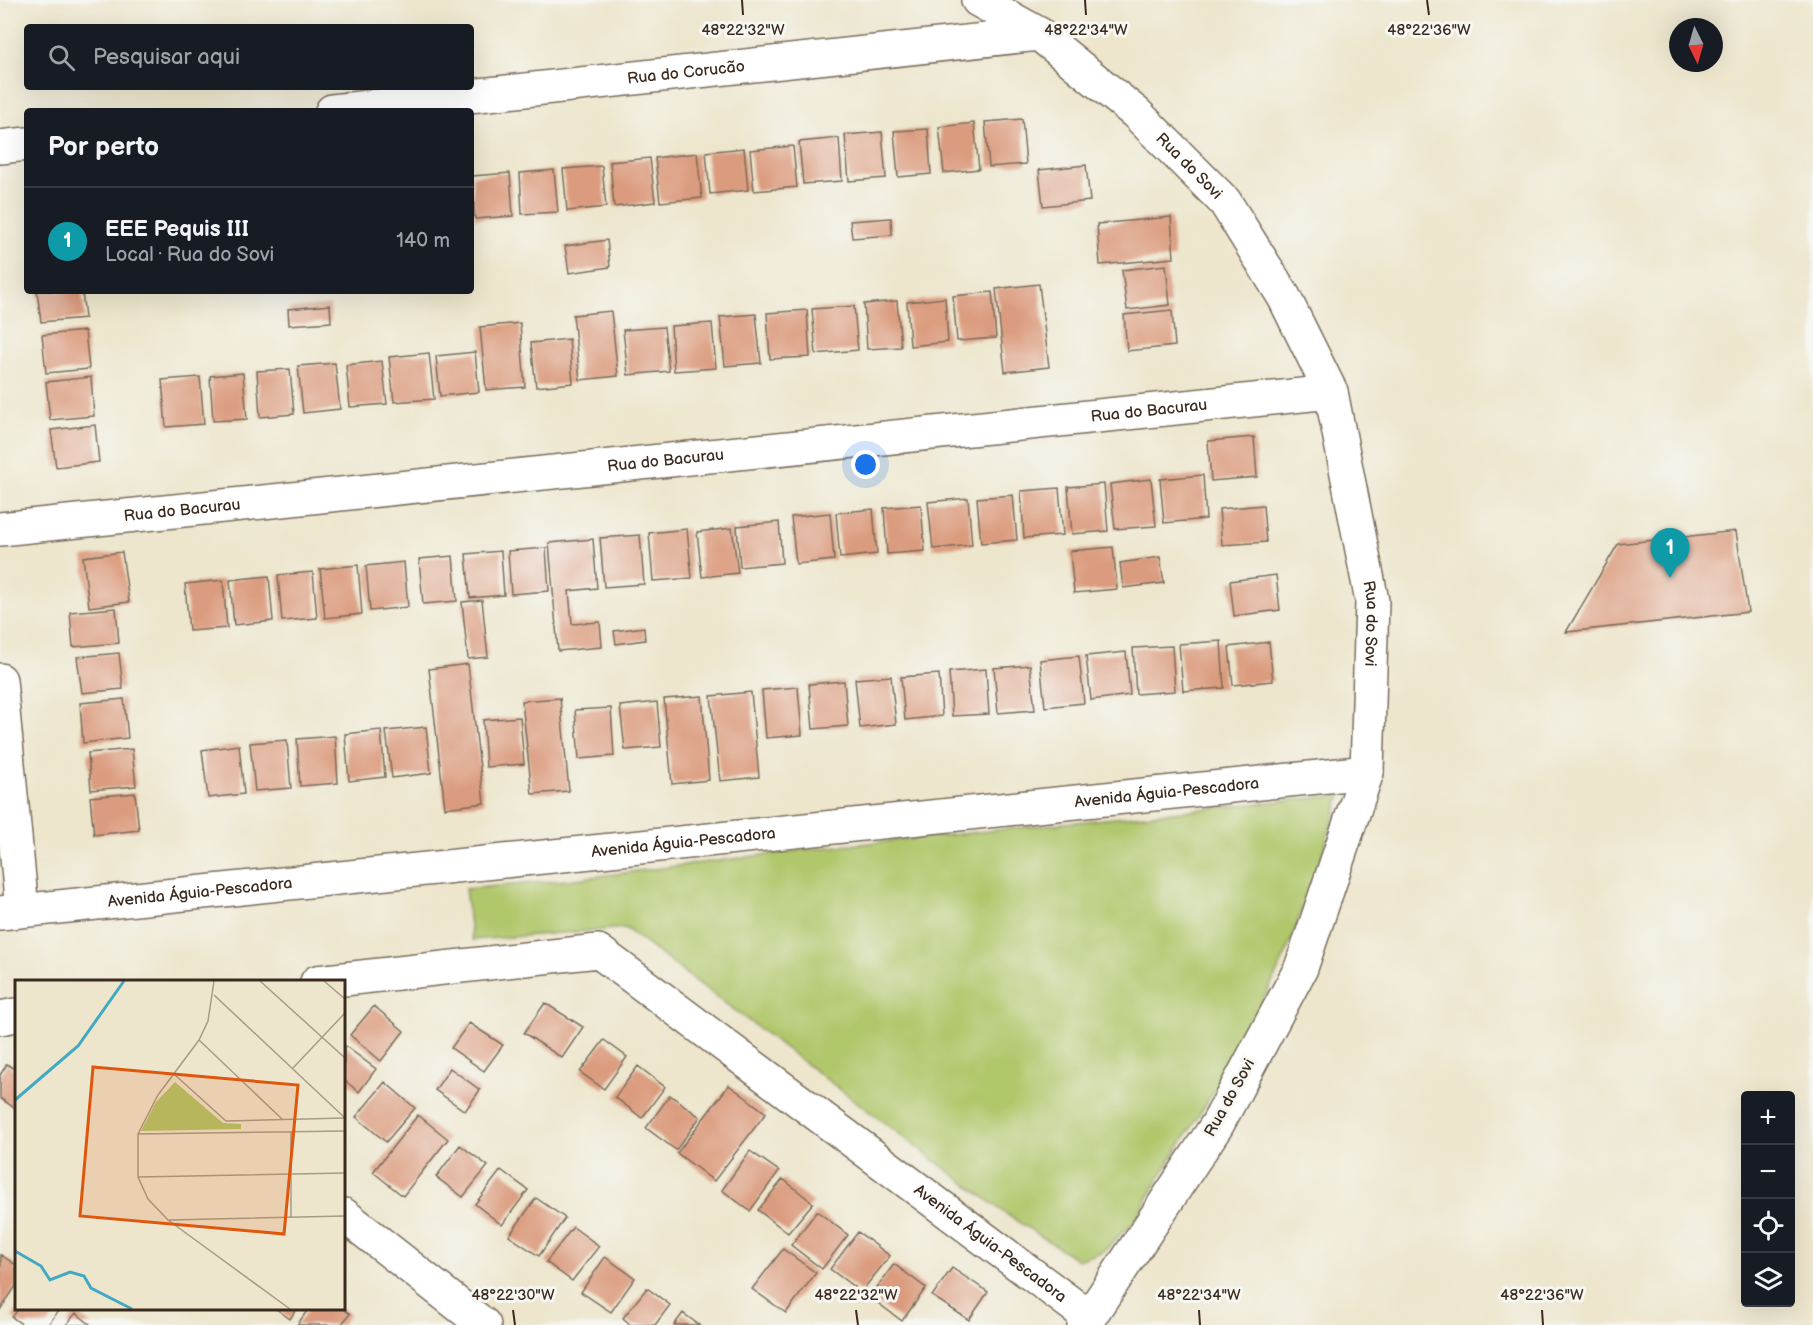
<!DOCTYPE html>
<html lang="pt">
<head>
<meta charset="utf-8">
<style>
	:root { --surface:#171b24; --page:#20242c; --text:#f1f3f6; --muted:#9ea1a6; --line:#363941; --accent:#c8321e }
	body { margin:0; font-family:"Balsamiq Sans",sans-serif; background:var(--page); color:var(--text) }
	.controls { position:absolute; right:18px; bottom:18px; display:grid; overflow:hidden; border-radius:6px; box-shadow:0 6px 24px #0002 }
	.controls button { width:54px; height:54px; display:grid; place-items:center; padding:0; border:0; border-bottom:2px solid var(--line); background:var(--surface); color:var(--text); font:30px sans-serif }
	.compass { position:absolute; left:1669px; top:18px; width:54px; height:54px; border-radius:50%; background:var(--surface); box-shadow:0 6px 24px #0002; rotate:175deg }
	.you { position:absolute; left:866px; top:465px; width:21px; height:21px; margin:-15px; border:4px solid #fff; border-radius:50%; background:#1a73e8; box-shadow:0 0 0 9px #1a73e833 }
	.badge { display:grid; place-items:center; width:39px; height:39px; border-radius:50%; background:var(--accent); color:#fff; font-size:20px; font-weight:700 }
	.pin { position:absolute; translate:-50% -50px; filter:drop-shadow(0 2px 3px #0008) }
	.pin::after { content:''; position:absolute; top:32px; width:21px; height:18px; background:inherit; clip-path:polygon(0 0,100% 0,50% 100%) }
	.list { margin:0; padding:0; list-style:none }
	h2 { display:flex; justify-content:space-between; align-items:center; height:78px; margin:0; padding:0 24px; font-size:26px }
	h2 small { font-size:20px; font-weight:400; color:var(--muted) }
	.list li { display:grid; grid-template-columns:39px 1fr auto; gap:18px; align-items:center; box-sizing:border-box; height:108px; padding:0 24px; border-top:2px solid var(--line) }
	.list b { display:block; font-size:22px; white-space:nowrap }
	.list p { margin:0; font-size:20px; white-space:nowrap; color:var(--muted) }
	.list em { font-size:20px; font-style:normal; color:var(--muted) }
	.icon { flex:none; width:33px; height:33px; fill:none; stroke:currentColor; stroke-width:2; stroke-linecap:round; stroke-linejoin:round }
	.map { position:relative; flex:none; width:1813px; height:1325px; overflow:hidden }
	.search { position:absolute; background:var(--surface); box-shadow:0 6px 24px #0002; left:24px; top:24px; width:450px; height:66px; display:flex; align-items:center; gap:15px; box-sizing:border-box; padding:0 21px; border-radius:6px; color:var(--muted); font-size:22px }
	.panel { position:absolute; background:var(--surface); box-shadow:0 6px 24px #0002; left:24px; top:108px; width:450px; height:186px; border-radius:6px }
	.map>svg:first-child { display:block }
</style>
</head>
<body>
<div class="map">
<svg width="1813" height="1325" viewBox="0 0 1813 1325">
	<rect width="100%" height="100%" fill="#f6f6f2"/>
	<filter id="ink" filterUnits="userSpaceOnUse"><feTurbulence type="fractalNoise" baseFrequency=".0167" numOctaves="2"/><feDisplacementMap in="SourceGraphic" scale="12" xChannelSelector="R" yChannelSelector="G"/><feConvolveMatrix kernelMatrix="1 2 1 2 8 2 1 2 1" color-interpolation-filters="sRGB"/></filter>
	<filter id="wash" filterUnits="userSpaceOnUse"><feTurbulence type="fractalNoise" baseFrequency=".008" numOctaves="4" result="noise"/><feDisplacementMap in="SourceGraphic" scale="24" xChannelSelector="R" yChannelSelector="G"/><feGaussianBlur stdDeviation="1.35" result="paint"/><feColorMatrix in="noise" values="0 0 0 0 0 0 0 0 0 0 0 0 0 0 0 0 0 1.4 0 .05"/><feComposite in="paint" operator="in"/></filter>
	<g filter="url(#wash)">
		<rect width="100%" height="100%" fill="#ede6cd"/>
		<path fill="#b1c76c" stroke="#767845" stroke-width="1.5" d="M1341 795 1323 851 1286 954 1231 1065 1169 1162 1135 1220 1104 1251 1078 1260 1006 1214 625 928 472 940 465 889 568 880 811 849Z"/>
		<g id="blocks">
			<path fill="#db9b7e" d="M1022 119 1026 164 989 167 985 122Z
				M974 123 979 169 944 173 939 127Z
				M928 129 931 174 898 177 894 131Z
				M882 132 886 178 849 181 845 135Z
				M839 138 842 181 803 184 799 142Z
				M793 146 797 187 754 191 750 150Z
				M744 148 748 190 710 194 706 152Z
				M697 153 702 198 660 202 655 158Z
				M650 158 655 202 614 207 610 162Z
				M1086 165 1090 201 1043 206 1039 170Z
				M602 166 606 207 567 211 563 169Z
				M554 170 558 212 522 214 520 173Z
				M510 173 513 216 475 219 472 176Z
				M1171 217 1174 258 1100 265 1097 224Z
				M891 218 892 235 852 238 850 221Z
				M607 240 610 267 569 273 565 246Z
				M1166 265 1170 305 1127 310 1122 270Z
				M1039 284 1049 367 1005 372 996 289Z
				M37 291H82L85 318 41 322Z
				M992 292 996 338 957 341 953 296Z
				M945 298 948 342 910 346 907 302Z
				M897 301 901 347 867 349 864 304Z
				M330 305 331 322 289 325 288 309Z
				M854 306 858 350 816 354 812 309Z
				M807 310 810 357 770 359 767 313Z
				M1172 310 1175 346 1127 351 1124 315Z
				M611 311 618 376 580 380 573 315Z
				M756 314 761 363 725 366 720 317Z
				M520 323 525 387 486 390 480 327Z
				M712 323 716 368 674 371 671 326Z
				M664 327 669 371 628 375 623 330Z
				M85 331 89 369 46 373 42 335Z
				M569 339 573 383 536 387 531 343Z
				M475 352 479 392 440 396 436 356Z
				M429 353 434 399 394 402 389 357Z
				M382 361 387 404 350 407 346 365Z
				M335 363 340 409 303 413 298 366Z
				M290 369 294 414 260 417 257 371Z
				M243 373 247 419 213 421 210 376Z
				M91 377 94 416 50 420 46 382Z
				M200 377 204 424 166 427 162 380Z
				M95 425 99 462 56 467 51 430Z
				M1254 437 1257 477 1211 481 1208 441Z
				M1203 475 1206 519 1164 523 1160 479Z
				M1151 479 1156 526 1115 529 1110 484Z
				M1104 484 1108 531 1072 534 1068 487Z
				M1059 488 1063 535 1024 538 1021 491Z
				M1013 495 1017 540 981 543 977 498Z
				M968 498 972 545 933 549 928 502Z
				M921 505 925 551 887 554 884 508Z
				M1263 505 1266 542 1222 545 1219 509Z
				M873 509 877 554 840 558 836 513Z
				M830 513 834 560 796 564 791 517Z
				M779 522 782 563 740 567 737 526Z
				M732 528 738 573 702 577 697 532Z
				M687 529 692 578 653 581 649 533Z
				M1736 531 1748 612 1566 632 1618 544Z
				M640 535 644 584 604 587 600 538Z
				M593 539 597 588 569 591 572 624 600 622 602 647 558 651 549 543Z
				M1113 547 1117 589 1074 593 1070 551Z
				M546 548 549 591 511 594 508 551Z
				M501 551 504 595 470 598 466 554Z
				M122 552 129 602 89 607 83 557Z
				M453 556 457 601 423 604 419 559Z
				M1160 557 1164 583 1123 588 1120 563Z
				M404 562 408 607 370 611 366 566Z
				M358 565 362 614 325 618 320 569Z
				M313 572 317 618 282 621 278 575Z
				M1276 575 1280 610 1234 616 1230 581Z
				M269 576 273 621 234 625 230 580Z
				M223 580 227 628 189 631 185 584Z
				M482 600 488 657 468 659 462 602Z
				M116 608 119 643 73 647 70 612Z
				M644 627 645 640 616 644 614 631Z
				M1221 641 1224 688 1183 691 1179 644Z
				M1269 642 1273 681 1233 685 1229 647Z
				M1172 646 1175 691 1136 694 1133 648Z
				M1126 652 1130 695 1091 700 1086 656Z
				M119 653 123 689 82 693 77 657Z
				M1079 656 1084 703 1045 707 1040 660Z
				M468 664 484 803 445 808 429 669Z
				M1030 665 1035 710 998 713 994 668Z
				M986 669 989 714 952 716 949 672Z
				M939 674 942 716 905 720 901 677Z
				M891 676 896 724 860 728 855 679Z
				M844 681 848 726 813 729 809 684Z
				M798 687 802 735 766 738 762 690Z
				M751 692 759 777 720 781 711 696Z
				M702 696 709 780 672 784 664 699Z
				M560 698 569 791 532 794 522 701Z
				M124 699 128 738 83 743 80 703Z
				M657 702 661 747 625 750 620 706Z
				M611 708 614 756 579 759 575 710Z
				M520 717 524 764 486 767 483 720Z
				M426 727 431 773 392 778 386 731Z
				M381 730 385 777 349 781 345 734Z
				M335 736 338 783 300 786 297 739Z
				M287 740 291 788 255 791 250 743Z
				M239 745 244 794 208 798 202 750Z
				M132 749 136 786 91 790 88 753Z
				M135 793 139 830 94 835 90 797Z
				M545 1003 583 1027 562 1058 524 1033Z
				M374 1006 404 1031 381 1061 350 1035Z
				M469 1023 503 1045 484 1071 451 1048Z
				M604 1040 627 1057 604 1089 580 1072Z
				M344 1045 376 1069 359 1092 344 1080Z
				M7 1064 16 1070V1109L0 1098V1075Z
				M638 1066 665 1087 642 1118 615 1097Z
				M450 1068 480 1090 465 1111 435 1090Z
				M385 1082 415 1108 386 1142 356 1117Z
				M729 1085 766 1113 714 1181 677 1153Z
				M670 1095 700 1117 676 1150 646 1128Z
				M418 1115 448 1139 403 1196 373 1172Z
				M460 1145 488 1166 463 1197 436 1177Z
				M750 1151 779 1171 750 1211 722 1190Z
				M501 1170 528 1190 502 1225 475 1204Z
				M783 1179 813 1203 788 1233 758 1210Z
				M536 1198 565 1218 539 1256 509 1236Z
				M817 1211 848 1235 822 1269 791 1245Z
				M573 1227 599 1246 572 1281 546 1262Z
				M858 1232 890 1256 861 1292 830 1269Z
				M783 1249 816 1273 786 1313 752 1289Z
				M1 1255 16 1265V1286L0 1310Z
				M605 1257 635 1278 611 1312 581 1292Z
				M894 1264 926 1288 902 1321 870 1297Z
				M952 1268 988 1292 969 1320 932 1296Z
				M647 1288 670 1305 655 1325H631L623 1318Z
				M19 1308H60L48 1325H23L12 1317Z
				M275 1308H297L290 1319Z
				M309 1308H342L350 1314 341 1325H297Z
				M76 1313 91 1325H66Z
				M683 1313 699 1325H674Z"/>
		</g>
	</g>
	<g filter="url(#ink)">
		<use href="#blocks" fill-opacity="0" stroke="#796c5b" stroke-width="1.5"/>
		<g fill="none" stroke-linecap="round" stroke-linejoin="round">
			<defs>
				<g id="minor">
					<path id="s1" d="M978 0 1039 34 1136 113 1225 202 1284 297 1331 392 1372 601 1367 772 1301 968 1217 1125 1084 1325"/>
					<path id="s2" d="M332 111 1039 34"/>
					<path d="M0 147 27 144"/>
					<path id="s3" d="M0 529 1331 392"/>
					<path d="M0 680 22 910"/>
					<path id="s4" d="M0 913 1367 772"/>
					<path id="s5" d="M317 982 598 951 1089 1317"/>
					<path d="M0 1018 16 1015"/>
					<path d="M344 1215 484 1325"/>
				</g>
			</defs>
			<use href="#minor" stroke="#796c5b" stroke-width="36"/>
			<use href="#minor" stroke="#fff" stroke-width="33"/>
		</g>
	</g>
	<path fill="none" stroke="#3b2a1e" stroke-width="2" d="M742 0 743 15M1085 0 1086 15M1427 0 1429 15M513 1310 515 1325M856 1310 858 1325M1199 1310 1200 1325M1542 1310 1543 1325"/>
	<g text-anchor="middle" dominant-baseline="central" stroke-width="6" stroke-linejoin="round" paint-order="stroke">
		<g font-size="16" fill="#3b2a1e" stroke="#f6f6f2">
			<text stroke="none"><textPath href="#s2" startOffset="356">Rua do Corucão</textPath></text>
			<text stroke="none"><textPath href="#s1" startOffset="270">Rua do Sovi</textPath></text>
			<text stroke="none"><textPath href="#s3" startOffset="1155">Rua do Bacurau</textPath></text>
			<text stroke="none"><textPath href="#s3" startOffset="669">Rua do Bacurau</textPath></text>
			<text stroke="none"><textPath href="#s3" startOffset="183">Rua do Bacurau</textPath></text>
			<text stroke="none"><textPath href="#s1" startOffset="774">Rua do Sovi</textPath></text>
			<text stroke="none"><textPath href="#s4" startOffset="1173">Avenida Águia-Pescadora</textPath></text>
			<text stroke="none"><textPath href="#s4" startOffset="687">Avenida Águia-Pescadora</textPath></text>
			<text stroke="none"><textPath href="#s4" startOffset="201">Avenida Águia-Pescadora</textPath></text>
			<text transform="translate(1230 1098) rotate(-61)">Rua do Sovi</text>
			<text stroke="none"><textPath href="#s5" startOffset="772">Avenida Águia-Pescadora</textPath></text>
		</g>
	</g>
	<g transform="translate(15 980)">
		<rect width="330" height="330" fill="#ede6cd"/>
		<path d="M160 102 208 143 226 144V149L126 151 141 122Z" fill="#b1c76c"/>
		<path fill="none" stroke="#42a9c2" stroke-width="3" d="M0 120 63 66 109 1M0 271 26 286 35 300 55 292 69 296 76 308 117 329"/>
		<path fill="none" stroke="#a69b87" stroke-width="1.5" d="M199 1 193 41 184 60 143 115 123 154V197L133 219 153 240 275 329M245 1 330 78M309 1 330 19M199 15 329 137M184 60 268 140M278 88 330 33M160 95 211 141 330 138M276 151V237M123 154 330 151M123 197 330 193M154 240 330 236"/>
		<path fill="#df570d" fill-opacity="0.15" stroke="#df570d" stroke-width="3" d="M78 87 283 105 269 254 65 236Z"/>
		<rect width="330" height="330" fill="none" stroke="#3b2a1e" stroke-width="3"/>
	</g>
	<g font-size="15" text-anchor="middle" fill="#3b2a1e" stroke="#f6f6f2" stroke-width="6" stroke-linejoin="round" paint-order="stroke">
		<text x="743" y="35">48°22'32"W</text>
		<text x="1086" y="35">48°22'34"W</text>
		<text x="1429" y="35">48°22'36"W</text>
		<text x="513" y="1300">48°22'30"W</text>
		<text x="856" y="1300">48°22'32"W</text>
		<text x="1199" y="1300">48°22'34"W</text>
		<text x="1542" y="1300">48°22'36"W</text>
	</g>
</svg>
<div class="controls">
<button>+</button>
<button>−</button>
<button><svg class="icon" aria-label="locate" viewBox="0 0 24 24"><circle cx="12" cy="12" r="6"/><path d="M12 2v4M12 18v4M2 12h4M18 12h4"/></svg></button>
<button><svg class="icon" aria-label="layers" viewBox="0 0 24 24"><path d="M12 4l9 5-9 5-9-5zM3 14l9 5 9-5"/></svg></button>
</div>
<svg class="compass" viewBox="-18 -18 36 36"><path d="M0-13l5 13h-10z" fill="#e53935"/><path d="M0 13l5-13h-10z" fill="#9ea1a6"/></svg>
<div class="you"></div>
<div class="pin badge" style="left:1670px;top:578px;background:#0f9aa8">1</div>
<div class="search"><svg class="icon" aria-label="search" viewBox="0 0 24 24"><circle cx="10" cy="10" r="6"/><path d="M15 15l6 6"/></svg>Pesquisar aqui</div>
<section class="panel">
<h2>Por perto<small></small></h2>
<ul class="list">
<li><span class="badge" style="background:#0f9aa8">1</span><div><b>EEE Pequis III</b><p>Local · Rua do Sovi</p></div><em>140 m</em></li>
</ul>
</section>
</div>
</body>
</html>
